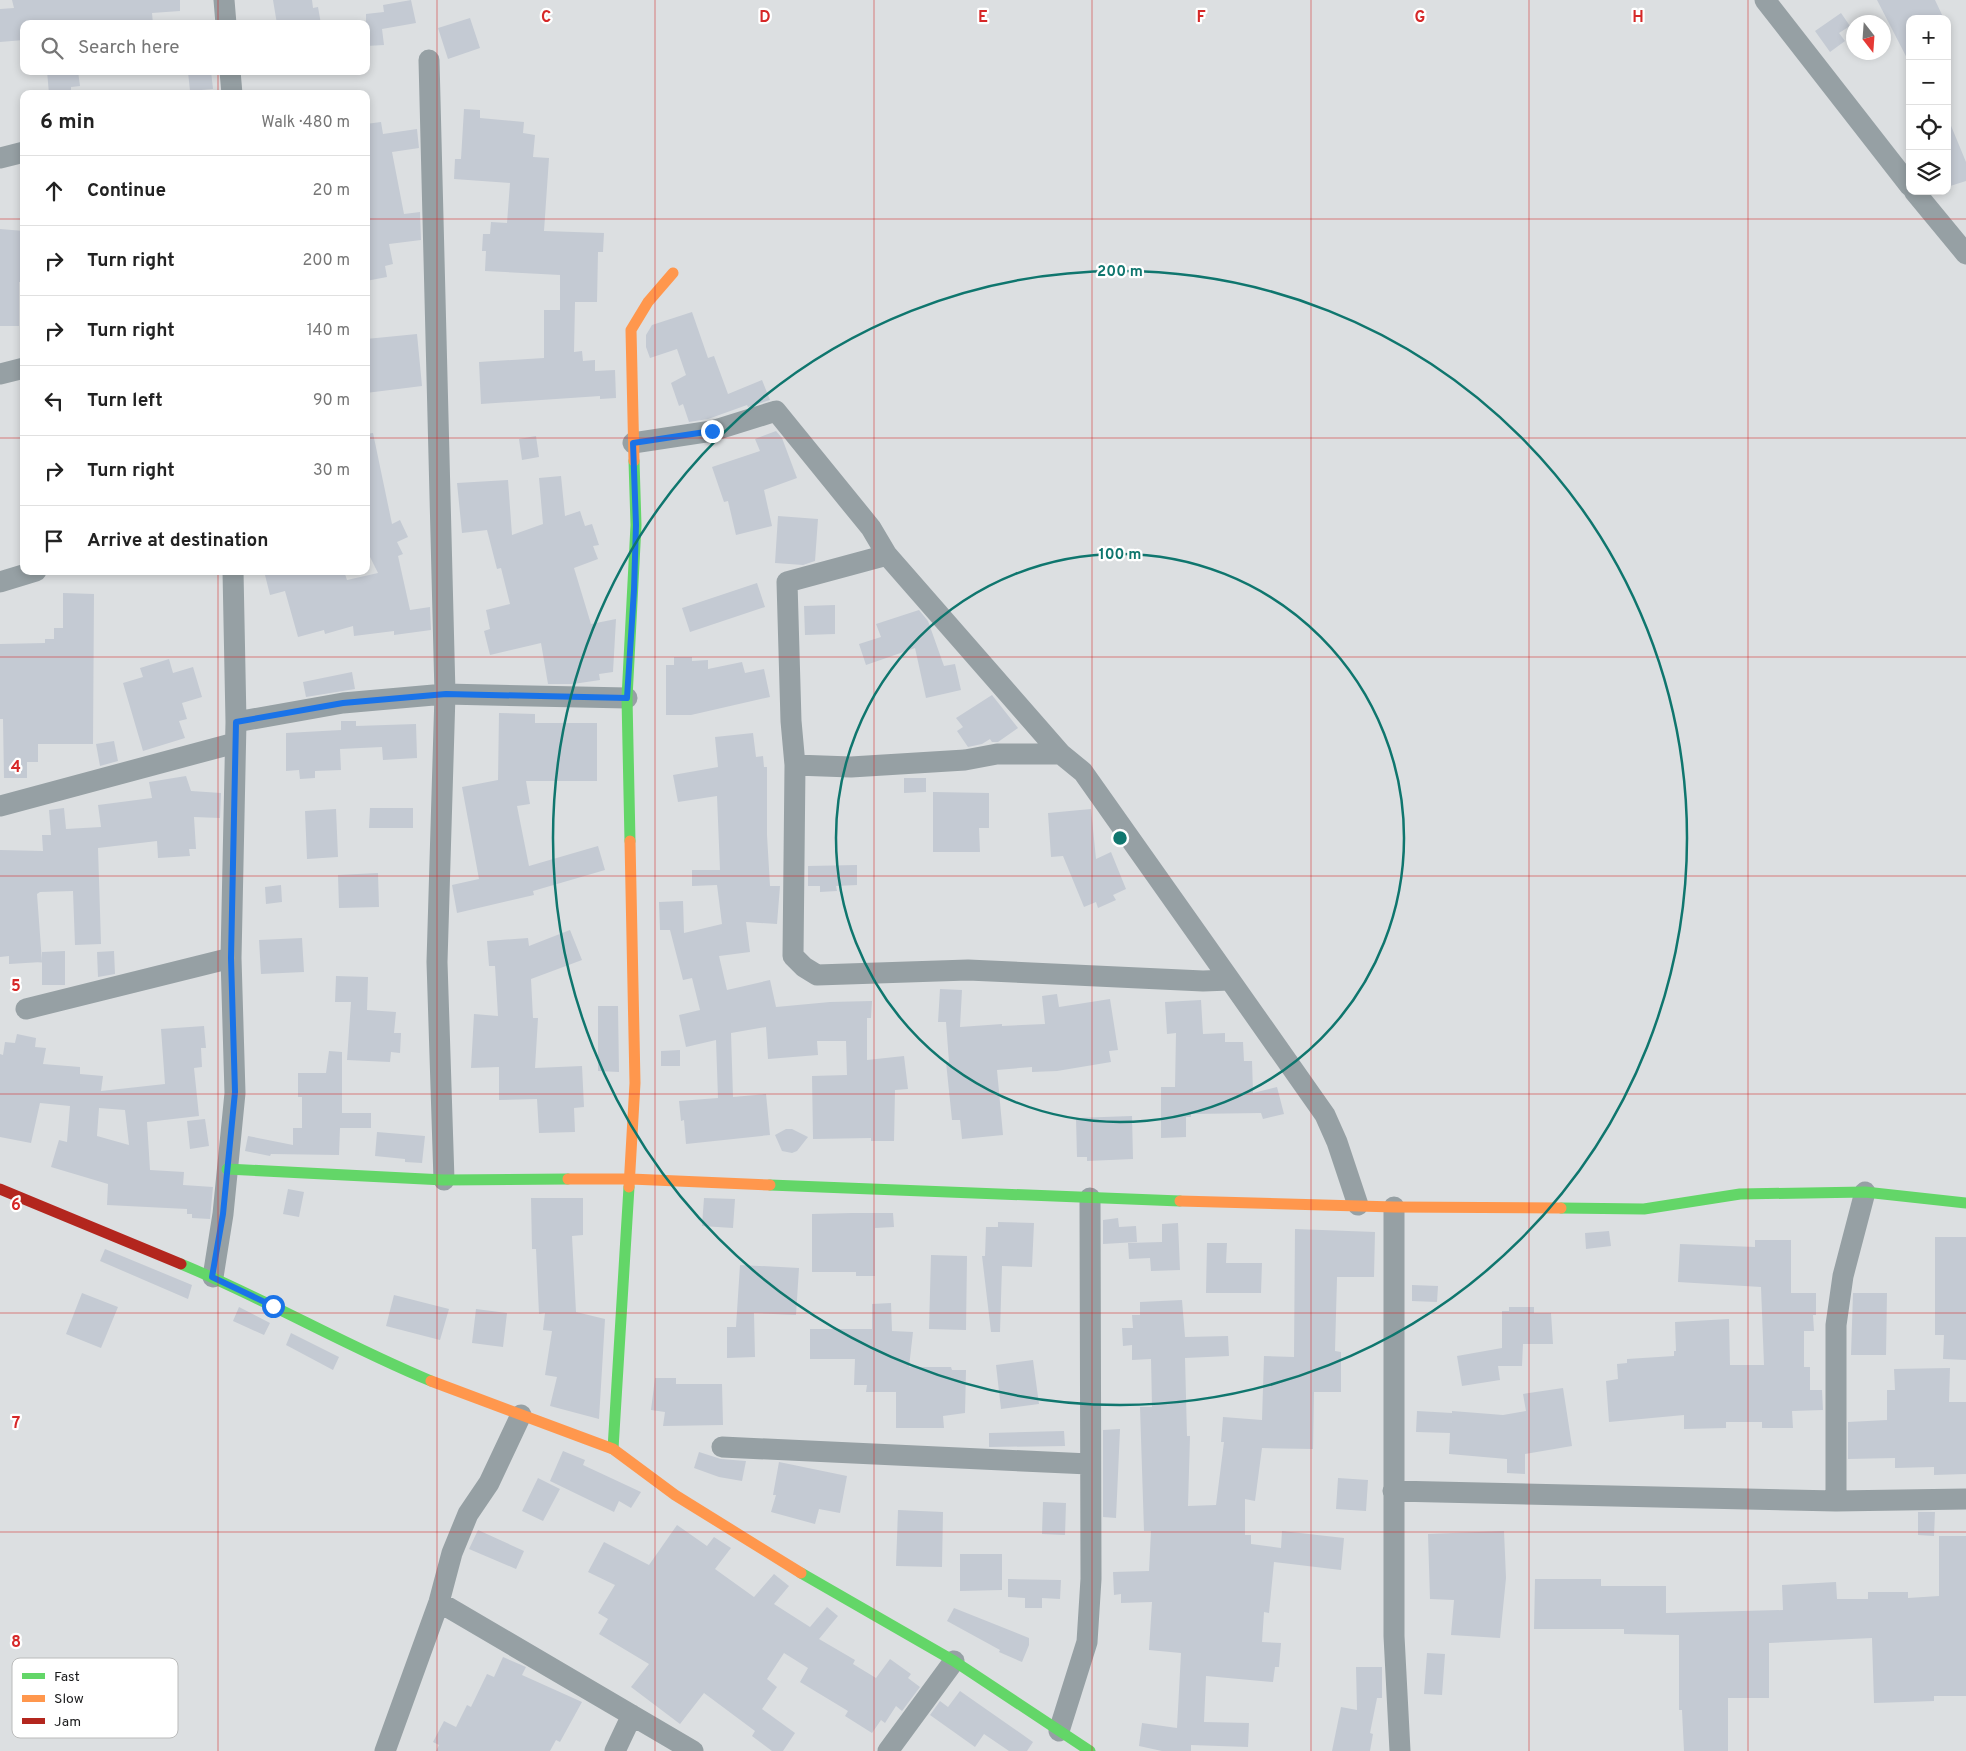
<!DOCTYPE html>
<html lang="en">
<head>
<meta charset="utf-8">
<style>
	:root { --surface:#fff; --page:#f2f2f2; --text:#222; --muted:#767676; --line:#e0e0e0 }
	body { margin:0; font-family:Overpass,sans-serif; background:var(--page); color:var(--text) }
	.controls { position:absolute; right:15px; top:15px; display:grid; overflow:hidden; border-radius:10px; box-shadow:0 2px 8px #0003 }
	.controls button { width:45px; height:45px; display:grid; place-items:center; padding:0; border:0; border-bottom:1px solid var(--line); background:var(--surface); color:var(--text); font:25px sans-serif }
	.compass { position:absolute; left:1846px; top:15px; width:45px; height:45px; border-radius:50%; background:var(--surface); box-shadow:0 2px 8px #0003; rotate:163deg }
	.stop { position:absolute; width:15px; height:15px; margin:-11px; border:4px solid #1a73e8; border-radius:50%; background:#fff }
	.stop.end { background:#1a73e8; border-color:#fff; box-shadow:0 1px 5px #0008 }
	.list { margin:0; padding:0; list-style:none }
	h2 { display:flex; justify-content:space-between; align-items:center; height:65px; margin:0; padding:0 20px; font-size:21px }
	h2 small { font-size:16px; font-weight:400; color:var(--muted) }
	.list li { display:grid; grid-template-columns:32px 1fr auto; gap:15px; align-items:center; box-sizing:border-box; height:70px; padding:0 20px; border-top:1px solid var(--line) }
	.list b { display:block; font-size:19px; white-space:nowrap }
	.list em { font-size:16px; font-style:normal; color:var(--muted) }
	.icon { flex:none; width:28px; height:28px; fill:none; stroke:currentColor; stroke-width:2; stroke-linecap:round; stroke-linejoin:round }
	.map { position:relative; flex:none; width:1966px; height:1751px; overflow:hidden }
	.search { position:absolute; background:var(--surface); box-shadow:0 2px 8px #0003; left:20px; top:20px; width:350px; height:55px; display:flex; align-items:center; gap:12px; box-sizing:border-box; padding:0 18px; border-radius:10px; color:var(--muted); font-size:19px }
	.panel { position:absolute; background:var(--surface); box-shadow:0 2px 8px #0003; left:20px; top:90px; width:350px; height:485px; border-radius:10px }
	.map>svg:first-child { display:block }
</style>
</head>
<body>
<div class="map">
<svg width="1966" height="1751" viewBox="0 0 1966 1751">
	<rect width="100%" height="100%" fill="#dcdfe1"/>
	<path fill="#c4cad3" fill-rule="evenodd" d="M12 0H180V11L152 13 153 24H24V40L0 42V9L14 8Z
		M273 0H312L313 8 318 7 321 24H277Z
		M411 0 416 23 382 29 384 45 366 46V14L384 12 383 5Z
		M1877 0H1935L1944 19H1910V64Z
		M1841 13 1850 26 1839 33 1845 41 1830 52 1815 31Z
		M470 18 480 48 448 59 438 28Z
		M47 71H78L80 86 71 87V94H49Z
		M211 71 213 89 190 91 188 72Z
		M464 109 480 110V118L524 122 523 133 535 135 533 157 549 158 544 231 604 233 603 252H598L597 302H575L574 352 582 351 583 361 595 360V371L615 370 616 398 600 399V396L481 404 479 362 544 358V310H560V275L485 271 486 251H482L483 234H490L491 222 507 223 510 183 454 179 455 159H461Z
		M1947 116 1966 162V181L1947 187Z
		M381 122 383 134 417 129 419 148 392 152 404 214 420 212 421 240 389 244 393 264 385 266 387 277 366 281V124Z
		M0 229 24 231V282H19V326H0Z
		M692 312 708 358 714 356 728 394 762 380 770 400 748 407 747 405 708 419 689 422 683 404 679 406 671 383 686 375 677 349 650 358 646 347V335L652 325Z
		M417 334 422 386 366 393V339Z
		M776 431 782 438 797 478 764 490 772 526 736 535 728 501 724 502 712 467 760 451 755 439Z
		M373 433 392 524 400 520 408 537 397 542 403 554 398 556 410 610 430 607 431 630 394 635V631L354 636 353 626 325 634 324 630 298 637 285 591 270 595 264 571H344L347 580 378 573 366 549V434Z
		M536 436 539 457 522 460 519 439Z
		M561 476 565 516 580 511 585 526 592 524 599 545 593 546 598 559 574 568 591 624 616 619 613 672 599 674 600 680 573 684H548L541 643 490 655 484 631 490 629 486 610 510 604 501 568 497 569 487 530 462 533 457 483 508 480 512 535 543 524 539 478Z
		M778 516 818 519 815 561 803 565 775 563Z
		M757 583 765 607 690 632 682 608Z
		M63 593 94 594 93 744H38V762H27V778H4L3 719H0V644L45 643V639H54V628H63Z
		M835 605V634L805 635 804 606Z
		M919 610 928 621 944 666 955 664 961 690 926 698 915 648 866 665 859 644 881 637 876 624Z
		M674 657H692V661L708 660V669L742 662 745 673 764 669 770 697 691 715H666V665H674Z
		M169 659 173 673 193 667 202 697 182 703 187 719 179 721 185 738 143 751 123 683 143 677 140 668Z
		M352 672 355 689 306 697 303 682Z
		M992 695 1018 728 998 742H992L990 739 982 744 968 747 957 731 963 727 956 718Z
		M499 713 535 714V723H597V781H526L530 804 517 806 529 866 598 846 605 870 533 891 534 895 457 913 452 885 479 879 462 787 498 780Z
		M341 721H356V726L416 724 417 758 383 760 382 747 340 749 341 770 315 771V778L300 779 299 770 286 771V733L341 730Z
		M753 733 756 757 763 756 764 767H767V835L770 886H780L777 924 746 922 750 952 719 956 727 990 770 980 776 1007 830 1002 872 1001 871 1018H867V1060L904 1056 908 1089 895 1090 894 1141H871V1138L813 1139 812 1076 847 1075 846 1041H817L818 1055 768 1059 766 1027 731 1033 733 1097 766 1094 770 1135 686 1144 684 1120 681 1121 679 1101 718 1098 716 1040 686 1047 679 1015 700 1010 692 978 683 980 670 930H660L659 902 683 901 684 933 722 924 717 885 692 886V870H720L717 796 678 802 673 775 718 767 715 737Z
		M114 741 118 761 100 766 96 744Z
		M186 776 191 791 221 793 220 818 194 817 196 849H189L190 856 158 858 157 841 98 848 101 944 75 945 73 891 40 892 37 894 42 962 9 964V956L0 957V850L43 851 42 835H51L49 810 64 808 66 829 101 827 98 805 152 798 149 782Z
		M904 778H926V792L904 793Z
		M933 792 989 793V828H979L980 852H933Z
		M370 808H413V828H369Z
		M336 809 338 857 307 859 305 811Z
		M1091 809 1096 859 1111 852 1126 889 1113 895 1116 900 1098 908 1096 902 1084 907 1063 856 1051 857 1048 813Z
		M857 865V885L836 886 837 891 820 892V886H808V866Z
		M378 873 379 907 339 908 338 875Z
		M281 885 282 902 266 904 265 887Z
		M570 930 582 960 531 979 533 1018H538L535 1068 582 1066 584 1107 574 1108 575 1132 539 1133 537 1099 499 1100V1067L471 1068 474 1014 498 1016 495 966H489L487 941 528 938 529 946Z
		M302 938 304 972 261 974 259 940Z
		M65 951V985H42V952Z
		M114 951 115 974 98 977 97 952Z
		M336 976 368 977 367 1010 396 1012 394 1033H401L400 1053 391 1052 390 1062 347 1060 351 1002H335Z
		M940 989 962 990 960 1027 1002 1024V1026L1045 1024 1042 996 1057 994 1059 1007 1110 999 1118 1050 1109 1051 1111 1062 1057 1071 1032 1072V1067L997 1070 1003 1135 962 1139 960 1120H952L946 1062H949L946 1022H938Z
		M1201 1000 1203 1034 1225 1033V1042H1243L1244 1061H1252L1253 1093 1277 1087 1284 1114 1263 1119 1261 1113 1191 1114V1117H1186V1137L1161 1138V1087H1175L1176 1033 1167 1034 1165 1002Z
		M598 1006H618L619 1072 598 1071Z
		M204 1026 206 1048H201L202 1067 194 1068 199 1116 147 1122 150 1170 184 1172 183 1185 213 1187 210 1219 192 1218V1214H187V1209L107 1205 108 1184 51 1167 59 1140 67 1142 70 1106 40 1103 31 1143 0 1137V1054L3 1055 5 1042 15 1043 17 1034 36 1038 35 1047 46 1048 43 1064 80 1067V1074L103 1076 101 1091 165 1084 161 1029ZM99 1108 125 1110 129 1145 97 1136Z
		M680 1050V1066H661V1051Z
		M329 1051 342 1052V1113H371V1128H340L339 1155 271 1154 270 1156 245 1151 248 1136 293 1145V1128H302V1097H298V1073H326Z
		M1132 1116 1133 1159 1087 1161V1157H1077L1076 1118Z
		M205 1119 209 1146 190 1149 187 1121Z
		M786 1129H792L808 1137 797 1151 792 1153 782 1151 775 1135Z
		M377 1132 425 1136 422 1163 405 1162V1159L375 1156Z
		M288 1189 304 1192 299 1217 283 1214Z
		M531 1198H583V1235L572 1236 576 1312 605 1319 599 1419 550 1406 557 1377 545 1375 552 1331 543 1330 545 1313 539 1314 536 1249H532Z
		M704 1198 735 1199 733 1228 702 1226Z
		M852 1213H893L894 1227 875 1228V1276H856V1272H812V1214Z
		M1118 1218 1119 1227 1136 1226 1137 1242 1103 1244V1220Z
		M998 1222 1034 1223 1032 1267 1002 1266 1000 1332H991L982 1256H985L986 1227H998Z
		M1178 1223 1180 1270 1151 1271 1150 1258 1129 1259 1128 1243 1162 1242V1224Z
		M1295 1229 1375 1232 1374 1277H1337L1335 1351 1341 1352V1392H1314L1313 1449 1262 1448 1255 1501 1245 1499V1535H1251V1544L1281 1548 1282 1531 1344 1538 1341 1570 1274 1562 1269 1613 1264 1612 1262 1642 1281 1643 1279 1667H1275L1273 1682 1206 1676 1204 1722 1249 1723 1248 1747 1191 1745V1751H1162L1139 1746 1142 1723 1177 1728 1181 1653 1149 1650 1152 1602 1121 1603V1594L1114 1595 1113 1572 1149 1571 1151 1531H1144L1140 1407H1152L1151 1359 1132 1360V1345L1123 1346 1122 1328H1133L1132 1315H1140V1302L1182 1300 1185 1337 1228 1336 1229 1356 1185 1358 1187 1436H1190L1188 1506 1216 1505 1224 1442H1221L1223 1417 1262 1420 1264 1356 1294 1357Z
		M1609 1231 1611 1246 1586 1249 1585 1233Z
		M1935 1237H1966V1360L1943 1359 1944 1335H1935Z
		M1755 1240H1791V1293H1816V1315H1813L1814 1331H1804V1367H1810V1390H1822L1823 1410 1792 1411 1793 1428H1762V1422H1726V1428L1684 1429V1415L1609 1422 1606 1381 1618 1379 1617 1364 1627 1363V1359L1674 1356V1351H1676L1675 1322 1729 1319 1730 1365H1764L1761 1287 1678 1282 1680 1244 1755 1247Z
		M1207 1243H1227L1226 1263H1262L1261 1293H1206Z
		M105 1249 192 1285 188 1299 100 1261Z
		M931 1255 967 1256 966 1330 929 1329Z
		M740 1265 799 1268 796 1315 754 1313 755 1357 727 1358V1327H736Z
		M1412 1285 1438 1286 1437 1302 1412 1301Z
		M82 1293 118 1307 101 1348 66 1334Z
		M1853 1293H1887L1886 1355H1851Z
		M394 1295 449 1309 440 1340 386 1326Z
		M891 1303 892 1331 913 1332 909 1367H951L952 1370H966L965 1413 943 1416 944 1428H896V1392H866L867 1385H854L855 1359H810V1329H872V1304Z
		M239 1307 270 1323 264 1335 233 1321Z
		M1509 1307H1534V1313H1551L1553 1344H1523L1522 1366H1498L1500 1380 1462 1386 1457 1356 1502 1348V1311H1509Z
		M476 1309 507 1313 503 1347 472 1343Z
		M291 1333 339 1357 333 1370 286 1345Z
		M1033 1360 1039 1404 1001 1409 996 1365Z
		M1950 1368 1949 1402H1966V1474L1934 1475V1467L1895 1468V1458L1848 1459V1422L1887 1420V1390H1895L1894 1369Z
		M655 1378H676V1384H722L723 1425 663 1426 665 1412 651 1410Z
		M1563 1388 1572 1446 1525 1454V1474L1507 1473V1459L1449 1454 1450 1433 1416 1432 1417 1411 1452 1413V1411L1503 1415 1526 1411 1523 1394Z
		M1120 1429 1116 1518 1103 1517V1430Z
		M1064 1431 1065 1446 989 1447V1433Z
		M563 1451 585 1460 583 1465 641 1492 631 1508 619 1501 614 1512 550 1481Z
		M699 1452 721 1459 746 1461 742 1481 719 1477 694 1468Z
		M779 1462 847 1476 840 1513 819 1509 815 1524 771 1512 776 1495H773Z
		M538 1478 560 1489 543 1521 522 1511Z
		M1338 1478 1368 1480 1366 1511 1336 1509Z
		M1043 1502 1066 1503 1065 1535 1042 1534Z
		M898 1510 943 1512 942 1567 896 1566Z
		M1918 1512H1935L1934 1536 1918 1535Z
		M677 1525 707 1546 714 1537 731 1548 715 1569 754 1597 774 1574 789 1586 774 1604 810 1627 827 1607 838 1616 819 1639 855 1660 853 1664 876 1678 890 1659 911 1674 908 1678 920 1687 902 1711 896 1706 885 1723 881 1720 872 1733 845 1716 848 1711 800 1682 808 1668 784 1653 767 1679 777 1687 762 1709 795 1733 783 1751H772L752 1736 755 1731 704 1693 680 1724 631 1687 649 1664 599 1634 608 1619 598 1613 615 1585 588 1572 604 1542 649 1565Z
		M478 1530 524 1551 516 1569 469 1549Z
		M1504 1531 1506 1578 1500 1638 1451 1635 1454 1600 1430 1599 1428 1534Z
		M1939 1536H1966V1696H1934V1701L1874 1703 1872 1638 1769 1643V1698H1728V1751H1684L1682 1710H1679V1635L1624 1634V1629H1534L1535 1579H1601V1586H1666V1613L1783 1610 1782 1585 1836 1582 1837 1599H1868V1592H1908V1598L1939 1596Z
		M960 1554H1002V1590L960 1591Z
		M1008 1579 1061 1580 1060 1599 1042 1598V1608H1025V1598L1008 1597Z
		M954 1608 1029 1638V1645L1022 1662 999 1652 1000 1650 947 1621Z
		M1427 1653 1445 1654 1442 1695 1424 1694Z
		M503 1657 526 1667 522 1675 582 1702 560 1742 556 1740 550 1751H436L439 1745 433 1742 444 1721 456 1727 467 1705 471 1707 487 1674 494 1677Z
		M1356 1667H1382V1698H1377L1370 1733 1373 1734 1370 1751H1332L1341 1707 1357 1710Z
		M960 1691 1033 1742 1027 1751H1009L984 1734 975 1747 930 1715 940 1701 948 1707Z"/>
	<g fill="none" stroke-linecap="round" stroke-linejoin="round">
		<path stroke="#96a0a4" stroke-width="21" d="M224 0 226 24
			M1765 0 1910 186
			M429 60 445 694 437 962 444 1180
			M230 71 232 94
			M0 158 24 152
			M1914 191 1966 254
			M0 374 24 368
			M633 443 712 431 776 411 871 528 887 555 1061 754
			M887 555 787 582 791 721 795 765 793 956 804 967 817 975 968 970 1203 981 1230 980 1325 1115 1337 1142 1358 1205
			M0 582 36 571
			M236 722 343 703 445 694 627 698
			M795 765 851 767 965 760 997 754H1061L1083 772 1230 980
			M0 806 235 743
			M26 1009 231 958
			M1394 1207V1636L1400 1751
			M213 1277 223 1214 235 1093 231 958 236 722 233 571
			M722 1447 1089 1464
			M1393 1491 1836 1501 1966 1499
			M1836 1501V1325L1843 1276 1865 1192
			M439 1602 693 1751
			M1059 1731 1087 1642 1091 1579 1090 1198
			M385 1751 439 1602 452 1553 468 1514 489 1483 521 1415
			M615 1751 632 1715
			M888 1751 954 1661"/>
		<path stroke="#63d668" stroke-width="11" d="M630 841 627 698 636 525 634 461
			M227 1169 444 1180 568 1179
			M770 1185 1180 1201
			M1561 1208 1644 1209 1740 1194 1865 1192 1966 1203
			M181 1264C266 1299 346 1346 431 1381
			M613 1449 629 1187
			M801 1573 954 1661 1090 1751"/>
		<path stroke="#ff974d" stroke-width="11" d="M634 461 631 330 648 302 673 273
			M568 1179H631L770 1185
			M629 1187 635 1083 630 841
			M1180 1201 1394 1207 1561 1208
			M431 1381 613 1449 675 1495 801 1573"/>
		<path stroke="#b3261e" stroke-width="11" d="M0 1189 181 1264"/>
	</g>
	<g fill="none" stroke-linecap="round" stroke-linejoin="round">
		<path stroke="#1a73e8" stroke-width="6" d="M273 1306 212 1277 223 1214 235 1092 231 958 236 722 343 703 446 694 627 698 634 590 636 525 633 443 712 431"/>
	</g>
	<path fill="none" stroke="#d62828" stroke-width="1" stroke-opacity="0.55" d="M218 0V24M437 0V1751M655 0V1751M874 0V1751M1092 0V1751M1311 0V1751M1529 0V1751M1748 0V1751M218 71V94M0 219H24M366 219H1966M0 438H24M366 438H1966M218 571V1751M0 657H1966M0 876H1966M0 1094H1966M0 1313H1966M0 1532H1966"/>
	<g fill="none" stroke="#0f766e" stroke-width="2.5">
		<circle cx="1120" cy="838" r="284"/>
		<circle cx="1120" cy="838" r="567"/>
	</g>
	<rect x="12" y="1658" width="166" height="80" rx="8" fill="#fff" stroke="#babbbb" stroke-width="1"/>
	<rect x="22" y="1673" width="23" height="6" fill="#63d668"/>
	<rect x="22" y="1695" width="23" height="7" fill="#ff974d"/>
	<rect x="22" y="1718" width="23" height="6" fill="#b3261e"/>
	<g font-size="14" fill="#1a1b1c">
		<text x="54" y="1681">Fast</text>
		<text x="54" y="1703">Slow</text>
		<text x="54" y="1726">Jam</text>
	</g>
	<g font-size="16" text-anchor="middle" font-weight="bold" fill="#d62828" stroke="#fff" stroke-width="4.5" stroke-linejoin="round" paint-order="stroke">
		<text x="546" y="22">C</text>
		<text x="765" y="22">D</text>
		<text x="983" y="22">E</text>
		<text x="1201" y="22">F</text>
		<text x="1420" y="22">G</text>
		<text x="1638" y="22">H</text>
		<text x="16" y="772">4</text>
		<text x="16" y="991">5</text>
		<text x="16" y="1210">6</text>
		<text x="16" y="1428">7</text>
		<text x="16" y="1647">8</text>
	</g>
	<circle cx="1120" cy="838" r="8" fill="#0f766e" stroke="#fff" stroke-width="2.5"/>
	<g font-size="15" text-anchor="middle" font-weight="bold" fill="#0f766e" stroke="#fff" stroke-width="4.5" stroke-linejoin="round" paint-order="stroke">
		<text x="1120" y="276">200 m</text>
		<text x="1120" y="559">100 m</text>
	</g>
</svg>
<div class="controls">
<button>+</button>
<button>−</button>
<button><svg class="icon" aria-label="locate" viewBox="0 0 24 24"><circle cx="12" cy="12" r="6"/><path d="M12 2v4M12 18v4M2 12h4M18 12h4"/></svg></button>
<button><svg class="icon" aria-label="layers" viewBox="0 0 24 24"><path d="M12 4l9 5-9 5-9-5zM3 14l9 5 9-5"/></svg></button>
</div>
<svg class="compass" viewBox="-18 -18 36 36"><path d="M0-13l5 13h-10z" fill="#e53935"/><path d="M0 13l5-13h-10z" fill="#767676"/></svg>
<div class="stop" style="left:273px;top:1306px"></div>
<div class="stop end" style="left:712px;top:431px"></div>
<div class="search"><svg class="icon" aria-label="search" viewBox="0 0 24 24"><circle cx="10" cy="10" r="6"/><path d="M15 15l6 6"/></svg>Search here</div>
<section class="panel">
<h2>6 min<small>Walk · 480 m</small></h2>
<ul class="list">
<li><svg class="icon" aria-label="ahead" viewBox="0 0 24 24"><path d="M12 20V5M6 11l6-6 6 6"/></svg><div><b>Continue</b></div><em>20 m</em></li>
<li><svg class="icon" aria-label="right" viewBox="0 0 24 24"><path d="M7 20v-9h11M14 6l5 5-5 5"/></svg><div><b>Turn right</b></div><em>200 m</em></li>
<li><svg class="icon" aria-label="right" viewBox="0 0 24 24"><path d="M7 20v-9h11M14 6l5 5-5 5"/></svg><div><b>Turn right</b></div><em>140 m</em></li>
<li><svg class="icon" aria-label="left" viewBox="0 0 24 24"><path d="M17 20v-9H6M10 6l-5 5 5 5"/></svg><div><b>Turn left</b></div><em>90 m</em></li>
<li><svg class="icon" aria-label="right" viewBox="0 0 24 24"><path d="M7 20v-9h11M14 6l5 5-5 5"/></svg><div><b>Turn right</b></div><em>30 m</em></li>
<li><svg class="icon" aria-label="arrive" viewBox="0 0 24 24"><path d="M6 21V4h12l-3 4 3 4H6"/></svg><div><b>Arrive at destination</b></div></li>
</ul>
</section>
</div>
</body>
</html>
